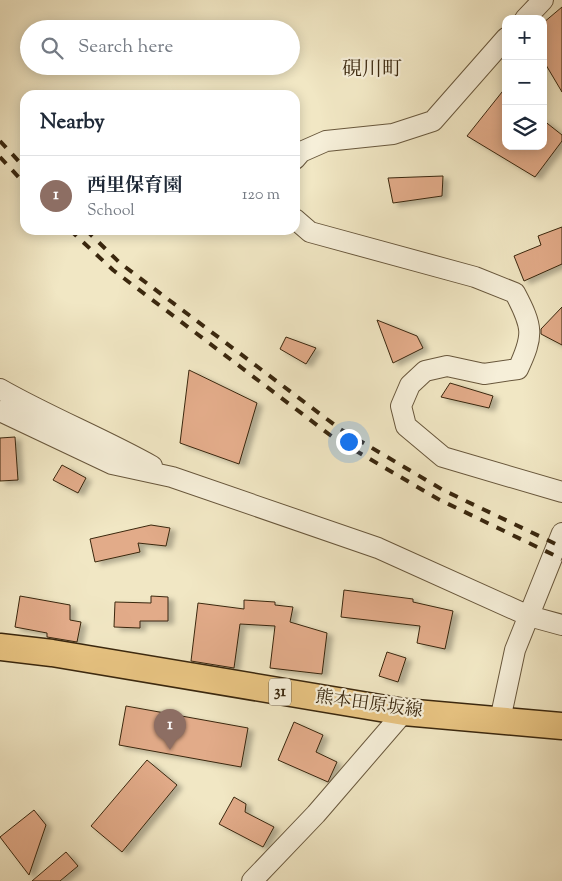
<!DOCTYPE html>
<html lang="en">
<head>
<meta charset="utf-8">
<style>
	:root { --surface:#fff; --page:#f6f6f7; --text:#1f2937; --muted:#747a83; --line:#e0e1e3; --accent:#8f2418 }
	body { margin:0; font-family:"Sorts Mill Goudy","Noto Serif JP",serif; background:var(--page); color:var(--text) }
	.controls { position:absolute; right:15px; top:15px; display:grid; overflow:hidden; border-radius:10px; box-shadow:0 2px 12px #0003 }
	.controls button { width:45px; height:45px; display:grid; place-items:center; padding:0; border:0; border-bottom:1px solid var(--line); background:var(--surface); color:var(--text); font:25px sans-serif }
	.you { position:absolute; left:348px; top:441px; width:18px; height:18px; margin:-12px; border:4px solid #fff; border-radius:50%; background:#1a73e8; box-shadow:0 0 0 8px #1a73e833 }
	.badge { display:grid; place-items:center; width:32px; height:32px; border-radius:50%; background:var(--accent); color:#fff; font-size:16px; font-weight:700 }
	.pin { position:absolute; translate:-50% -41px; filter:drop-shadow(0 1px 2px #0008) }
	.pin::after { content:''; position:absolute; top:26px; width:18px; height:15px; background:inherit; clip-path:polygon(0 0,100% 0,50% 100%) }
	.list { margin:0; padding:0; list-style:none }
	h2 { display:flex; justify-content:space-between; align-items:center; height:65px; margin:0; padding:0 20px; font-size:21px }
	h2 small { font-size:16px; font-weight:400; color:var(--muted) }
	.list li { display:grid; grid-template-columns:32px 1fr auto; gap:15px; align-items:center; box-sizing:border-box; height:80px; padding:0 20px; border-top:1px solid var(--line) }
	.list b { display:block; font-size:19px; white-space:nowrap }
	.list p { margin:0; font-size:16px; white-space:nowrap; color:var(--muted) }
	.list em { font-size:16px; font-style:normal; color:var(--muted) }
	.icon { flex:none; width:28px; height:28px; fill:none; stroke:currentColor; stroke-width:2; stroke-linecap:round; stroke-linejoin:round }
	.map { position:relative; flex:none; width:562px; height:881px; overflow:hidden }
	.search { position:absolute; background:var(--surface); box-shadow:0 2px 12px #0003; left:20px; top:20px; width:280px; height:55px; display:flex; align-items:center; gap:12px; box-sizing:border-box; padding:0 18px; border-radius:28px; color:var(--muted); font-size:19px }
	.panel { position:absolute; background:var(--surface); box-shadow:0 2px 12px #0003; left:20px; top:90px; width:280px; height:145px; border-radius:15px }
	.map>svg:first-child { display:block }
</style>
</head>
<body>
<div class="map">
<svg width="562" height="881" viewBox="0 0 562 881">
	<defs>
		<filter id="shadow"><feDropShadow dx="5.5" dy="3" stdDeviation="2.5" flood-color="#0004"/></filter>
	</defs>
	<rect width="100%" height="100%" fill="#f1e7c4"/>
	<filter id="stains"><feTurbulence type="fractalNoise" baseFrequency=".004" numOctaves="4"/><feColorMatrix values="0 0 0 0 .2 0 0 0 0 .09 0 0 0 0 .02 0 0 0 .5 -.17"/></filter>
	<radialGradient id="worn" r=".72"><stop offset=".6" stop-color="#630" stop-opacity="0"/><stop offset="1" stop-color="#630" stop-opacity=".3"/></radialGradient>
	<path fill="#e2ab89" stroke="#3a270e" filter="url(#shadow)" d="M562 7V92L543 60V23Z
		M506 87V146H543V120L562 135V141L535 177 467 136Z
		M443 176 442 196 393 203 388 178Z
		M562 227V264L524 281 514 256 541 245 538 236Z
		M562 307V345L541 334V329Z
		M377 320 417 336 423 348 393 363Z
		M286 337 316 348 306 364 280 349Z
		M189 370 257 403 239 464 180 443Z
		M450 383 493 396 489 408 441 397Z
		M15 437 18 480 0 481V438Z
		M62 465 86 478 78 493 53 480Z
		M151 525 170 528 166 546 138 543 140 552 95 562 90 539Z
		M344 590 413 599V602L453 611 445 649 417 643 420 626 341 617Z
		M20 596 70 605V620L81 622 77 642 47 637V633L15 627Z
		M151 596 168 597V621H140V628L114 627 115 602 151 603Z
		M244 600 275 602V605L293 607 290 622 327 633 322 674 270 668 275 626 240 624 234 668 191 661 198 603 244 609Z
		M387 652 406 658 398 682 379 676Z
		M126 706 248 728 241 767 119 745Z
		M294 722 323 735 316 752 337 762 328 782 278 760Z
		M147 760 177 785 122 852 91 826Z
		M234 797 246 804 245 812 274 827 263 847 219 824Z
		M34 810 46 825 29 875 0 837Z
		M66 852 78 866 60 881H32Z"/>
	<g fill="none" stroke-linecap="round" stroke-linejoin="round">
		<defs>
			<path id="minor" d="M525 19 543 0
				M295 159 301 152 326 141 393 134 433 121 506 38
				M295 219 310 232 475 277 515 293C533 327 534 335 518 369L484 374 447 366 425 371 410 385 401 406 406 426 443 457 562 492
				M0 389C49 417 102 438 152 466
				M0 411 112 464 172 477 378 548 529 616 562 625
				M500 720 515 650 562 533
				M252 881 316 814 404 712"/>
			<path id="major" d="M0 647 52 653 404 712 562 726"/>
		</defs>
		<use href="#minor" stroke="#68573c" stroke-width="22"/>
		<use href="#major" stroke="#3a270e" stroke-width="29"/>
		<use href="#minor" stroke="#f6efd9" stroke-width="20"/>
		<use href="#major" stroke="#e8c482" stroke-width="26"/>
		<path stroke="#3a270e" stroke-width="4" stroke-dasharray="9 9" stroke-linecap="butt" d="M0 141 25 168
			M0 157 25 184
			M70 230 113 270 334 438 438 499 562 559
			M86 230 120 263 340 429 443 490 562 547"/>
	</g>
	<g text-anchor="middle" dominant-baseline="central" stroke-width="4.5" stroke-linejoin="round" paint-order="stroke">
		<rect fill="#f6efd9" stroke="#72634b" stroke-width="1" x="269" y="678.5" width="22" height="27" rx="4"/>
		<g font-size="16" font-weight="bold" fill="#3a270e">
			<text x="280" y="692">31</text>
		</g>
		<g font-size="18" fill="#3a270e" stroke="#f6efd9">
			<text transform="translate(369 705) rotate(8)">熊本田原坂線</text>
		</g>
		<g font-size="20" fill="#3a270e" stroke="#f6efd9">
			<text x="372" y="70">硯川町</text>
		</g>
	</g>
	<rect width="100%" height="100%" filter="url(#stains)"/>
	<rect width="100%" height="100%" fill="url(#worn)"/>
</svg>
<div class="controls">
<button>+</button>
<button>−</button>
<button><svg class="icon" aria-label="layers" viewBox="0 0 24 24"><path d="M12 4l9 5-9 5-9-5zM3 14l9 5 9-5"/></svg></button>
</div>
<div class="you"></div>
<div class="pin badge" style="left:170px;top:750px;background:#8d6e63">1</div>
<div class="search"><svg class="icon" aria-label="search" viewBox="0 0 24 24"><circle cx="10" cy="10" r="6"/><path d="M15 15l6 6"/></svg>Search here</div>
<section class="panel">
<h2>Nearby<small></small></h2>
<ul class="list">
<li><span class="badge" style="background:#8d6e63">1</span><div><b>西里保育園</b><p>School</p></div><em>120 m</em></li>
</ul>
</section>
</div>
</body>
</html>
